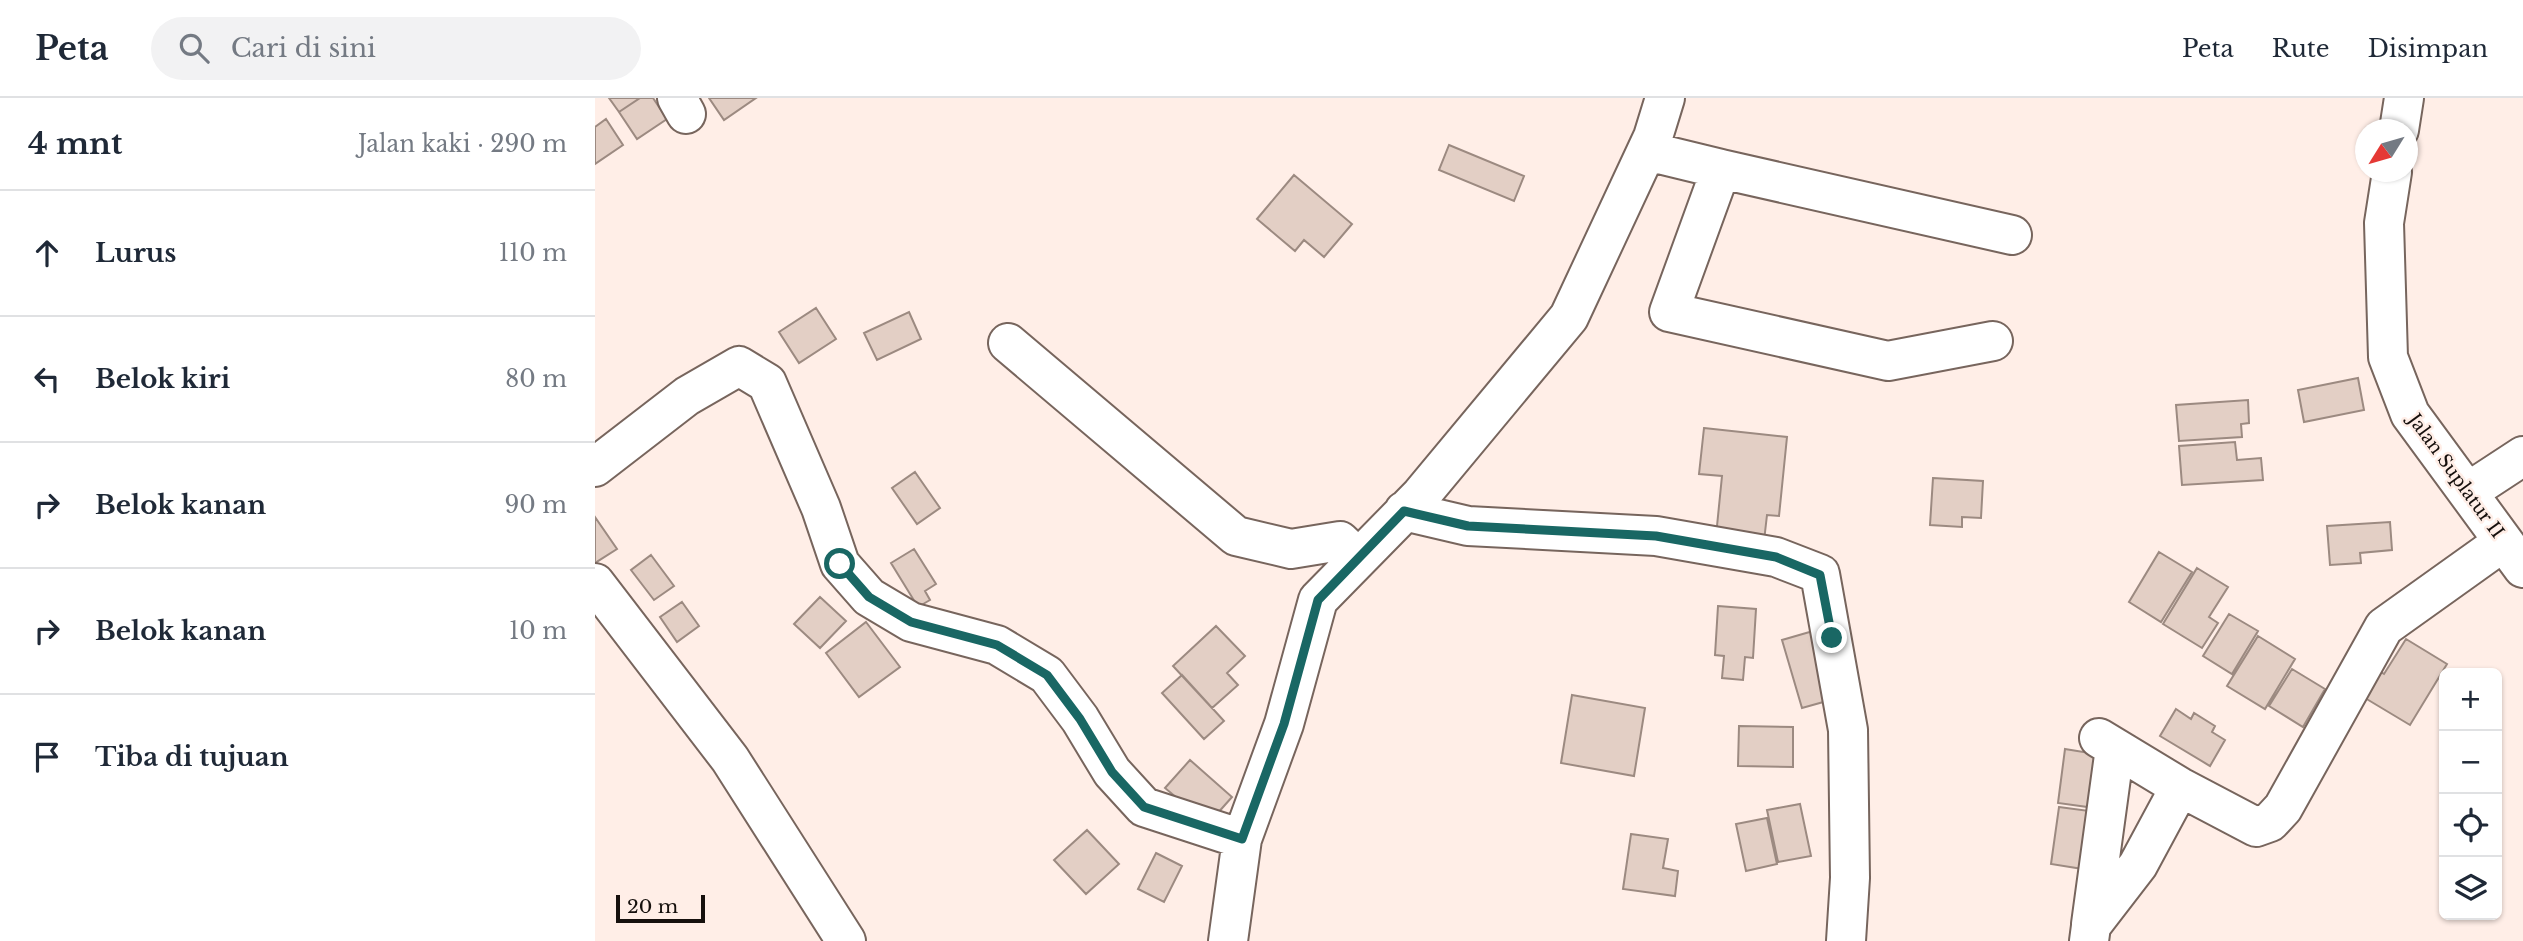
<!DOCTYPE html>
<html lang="id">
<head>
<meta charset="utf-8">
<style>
	:root { --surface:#fff; --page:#f2f2f3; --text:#1f2937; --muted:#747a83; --line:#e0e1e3 }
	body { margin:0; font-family:"Libre Baskerville",serif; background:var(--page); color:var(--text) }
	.controls { position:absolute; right:21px; bottom:21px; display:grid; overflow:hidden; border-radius:10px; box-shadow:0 2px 5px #0004 }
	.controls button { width:63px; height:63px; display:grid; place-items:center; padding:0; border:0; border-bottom:2px solid var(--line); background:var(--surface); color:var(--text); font:35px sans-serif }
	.compass { position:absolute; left:1760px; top:21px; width:63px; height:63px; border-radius:50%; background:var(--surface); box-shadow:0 2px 5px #0004; rotate:233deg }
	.scale { position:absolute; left:21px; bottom:18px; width:89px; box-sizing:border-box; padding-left:7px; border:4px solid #16100d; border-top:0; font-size:19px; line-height:24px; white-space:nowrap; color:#16100d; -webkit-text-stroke:5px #ffeee7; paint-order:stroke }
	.stop { position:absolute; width:21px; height:21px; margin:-16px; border:5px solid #196764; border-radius:50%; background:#fff }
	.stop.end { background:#196764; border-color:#fff; box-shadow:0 2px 7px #0008 }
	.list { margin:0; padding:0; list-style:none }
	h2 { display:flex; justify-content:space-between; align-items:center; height:91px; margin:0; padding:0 28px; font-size:30px }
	h2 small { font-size:23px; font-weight:400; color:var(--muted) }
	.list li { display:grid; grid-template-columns:46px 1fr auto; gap:21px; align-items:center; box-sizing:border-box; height:126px; padding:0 28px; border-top:2px solid var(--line) }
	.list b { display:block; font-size:26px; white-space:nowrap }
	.list em { font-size:23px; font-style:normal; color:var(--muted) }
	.icon { flex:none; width:38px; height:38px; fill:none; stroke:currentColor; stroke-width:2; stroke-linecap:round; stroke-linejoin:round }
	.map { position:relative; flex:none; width:1928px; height:843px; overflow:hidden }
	header { display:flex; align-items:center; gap:42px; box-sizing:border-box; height:98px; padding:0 35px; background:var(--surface); border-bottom:2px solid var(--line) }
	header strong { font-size:33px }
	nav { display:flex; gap:38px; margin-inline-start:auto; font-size:24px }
	.search { width:490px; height:63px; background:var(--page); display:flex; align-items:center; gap:18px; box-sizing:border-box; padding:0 24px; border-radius:38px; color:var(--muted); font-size:26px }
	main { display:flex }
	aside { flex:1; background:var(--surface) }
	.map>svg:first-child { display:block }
</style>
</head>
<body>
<header>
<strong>Peta</strong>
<div class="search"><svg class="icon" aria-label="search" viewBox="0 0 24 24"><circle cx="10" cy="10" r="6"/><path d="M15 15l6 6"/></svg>Cari di sini</div>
<nav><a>Peta</a><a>Rute</a><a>Disimpan</a></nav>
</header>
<main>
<aside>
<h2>4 mnt<small>Jalan kaki · 290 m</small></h2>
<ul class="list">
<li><svg class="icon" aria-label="ahead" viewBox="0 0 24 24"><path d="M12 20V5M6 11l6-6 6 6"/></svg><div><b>Lurus</b></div><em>110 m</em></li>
<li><svg class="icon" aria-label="left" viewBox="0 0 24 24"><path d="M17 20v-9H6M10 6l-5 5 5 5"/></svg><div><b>Belok kiri</b></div><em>80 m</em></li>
<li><svg class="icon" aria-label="right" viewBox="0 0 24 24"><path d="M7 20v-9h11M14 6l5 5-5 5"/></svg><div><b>Belok kanan</b></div><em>90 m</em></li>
<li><svg class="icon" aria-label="right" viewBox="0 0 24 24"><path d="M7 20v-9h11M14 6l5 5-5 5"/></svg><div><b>Belok kanan</b></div><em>10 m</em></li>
<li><svg class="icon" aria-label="arrive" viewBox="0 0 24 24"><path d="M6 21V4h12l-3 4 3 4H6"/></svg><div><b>Tiba di tujuan</b></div></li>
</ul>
</aside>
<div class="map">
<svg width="1928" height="843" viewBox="0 0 1928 843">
	<rect width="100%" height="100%" fill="#ffeee7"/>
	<path fill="#e3cfc5" stroke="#9c8a81" stroke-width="2" d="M14 0H45L24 14Z
		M45 0H58L72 21 42 41 24 14Z
		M114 0H161L129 22Z
		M11 21 28 47 0 66V29Z
		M854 47 929 78 919 103 844 72Z
		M699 77 757 126 729 159 709 142 700 153 662 121Z
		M221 210 241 241 204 265 184 234Z
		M314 214 326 241 282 262 269 235Z
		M1763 280 1769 312 1709 324 1703 292Z
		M1653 302 1654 325 1646 326 1647 339 1584 343 1581 307Z
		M1109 330 1192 339 1184 418 1172 417 1169 443 1121 438 1127 378 1104 376Z
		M1640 344 1642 362 1666 360 1668 382 1587 387 1584 348Z
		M320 374 345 410 322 426 297 390Z
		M1338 380 1388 383 1386 420 1367 419V429L1335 427Z
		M0 419 22 451 0 465Z
		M1795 424 1797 452 1765 455 1766 465 1735 467 1732 428Z
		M319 451 341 486 330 493 335 502 323 509 296 465Z
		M1564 454 1597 474 1566 524 1534 504Z
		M56 457 79 488 59 502 36 472Z
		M1602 470 1633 489 1614 519 1623 525 1607 550 1568 526Z
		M225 499 251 523 225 550 199 526Z
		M87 504 104 528 82 544 65 519Z
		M1123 508 1161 511 1158 560 1150 559 1148 582 1127 580 1129 558 1120 557Z
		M1634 516 1663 533 1637 576 1608 558Z
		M271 524 305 569 264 599 231 555Z
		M621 528 650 558 632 575 643 587 617 610 578 568Z
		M1218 533 1239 601 1207 610 1187 542Z
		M1663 538 1700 561 1670 611 1632 588Z
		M1811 541 1852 566 1815 627 1760 594 1776 568 1789 576Z
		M1697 571 1730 591 1708 629 1674 608Z
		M587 577 629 623 609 641 567 595Z
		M977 597 1050 610 1039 678 966 665Z
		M1581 611 1596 621 1599 615 1620 628 1617 634 1630 642 1615 668 1565 638Z
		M1144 628 1198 629V669L1143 668Z
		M1470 651 1507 657 1500 710 1463 705Z
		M595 662 637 699 613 726 570 690Z
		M1205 706 1216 758 1183 764 1172 712Z
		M1464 709 1502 714 1494 772 1456 766Z
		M1172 720 1182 766 1151 773 1141 726Z
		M492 732 524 766 491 796 459 762Z
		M1036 736 1073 741 1068 770 1083 773 1080 798 1028 791Z
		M561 755 587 768 569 804 543 791Z"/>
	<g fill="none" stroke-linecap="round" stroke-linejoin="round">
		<defs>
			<path id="minor" d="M82 0 91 16
				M1804 32 1809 0
				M1052 53 1126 71 1074 214 1293 263 1398 243
				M1126 71 1417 137
				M1797 74 1789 125 1793 259 1815 316 1928 470
				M413 245 641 438 696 451 745 443 763 460
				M0 369 92 298 144 268 172 285 226 410 245 466 274 499 316 524 402 547 452 577 485 621 517 674 549 709 647 741
				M1873 394 1928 358
				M809 413 873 428 1061 438 1181 459 1225 476 1253 632 1255 780 1251 843
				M0 485 135 661 251 843
				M1504 640 1585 689 1661 729 1675 724 1688 710 1789 529 1908 444
				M1496 826 1520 650
				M633 843 647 741 689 626 723 502 826 397 974 219 1058 39 1070 0
				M1494 843 1496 828 1543 767 1585 689"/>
		</defs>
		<use href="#minor" stroke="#77655d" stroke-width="42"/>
		<use href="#minor" stroke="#fff" stroke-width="38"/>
	</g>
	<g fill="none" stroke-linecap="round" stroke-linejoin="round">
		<path stroke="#196764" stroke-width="9" d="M245 466 274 499 316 524 402 547 452 577 485 621 517 674 549 709 647 741 689 626 723 502 809 413 873 428 1061 438 1181 459 1225 477 1237 540"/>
	</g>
	<g text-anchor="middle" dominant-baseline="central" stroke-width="5" stroke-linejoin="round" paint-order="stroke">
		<g font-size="18" fill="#16100d" stroke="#ffeee7">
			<text transform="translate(1861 378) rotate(54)">Jalan Suplatur II</text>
		</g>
	</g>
</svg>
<div class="controls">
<button>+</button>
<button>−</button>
<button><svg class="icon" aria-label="locate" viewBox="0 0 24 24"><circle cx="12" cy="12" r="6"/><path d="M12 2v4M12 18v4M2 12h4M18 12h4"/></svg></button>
<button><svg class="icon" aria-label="layers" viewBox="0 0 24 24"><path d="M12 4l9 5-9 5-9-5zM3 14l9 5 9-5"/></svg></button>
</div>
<svg class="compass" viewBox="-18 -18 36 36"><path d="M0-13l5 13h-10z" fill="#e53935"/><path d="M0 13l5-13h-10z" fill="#747a83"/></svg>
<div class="scale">20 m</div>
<div class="stop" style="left:245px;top:466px"></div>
<div class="stop end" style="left:1237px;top:540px"></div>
</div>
</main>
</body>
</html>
